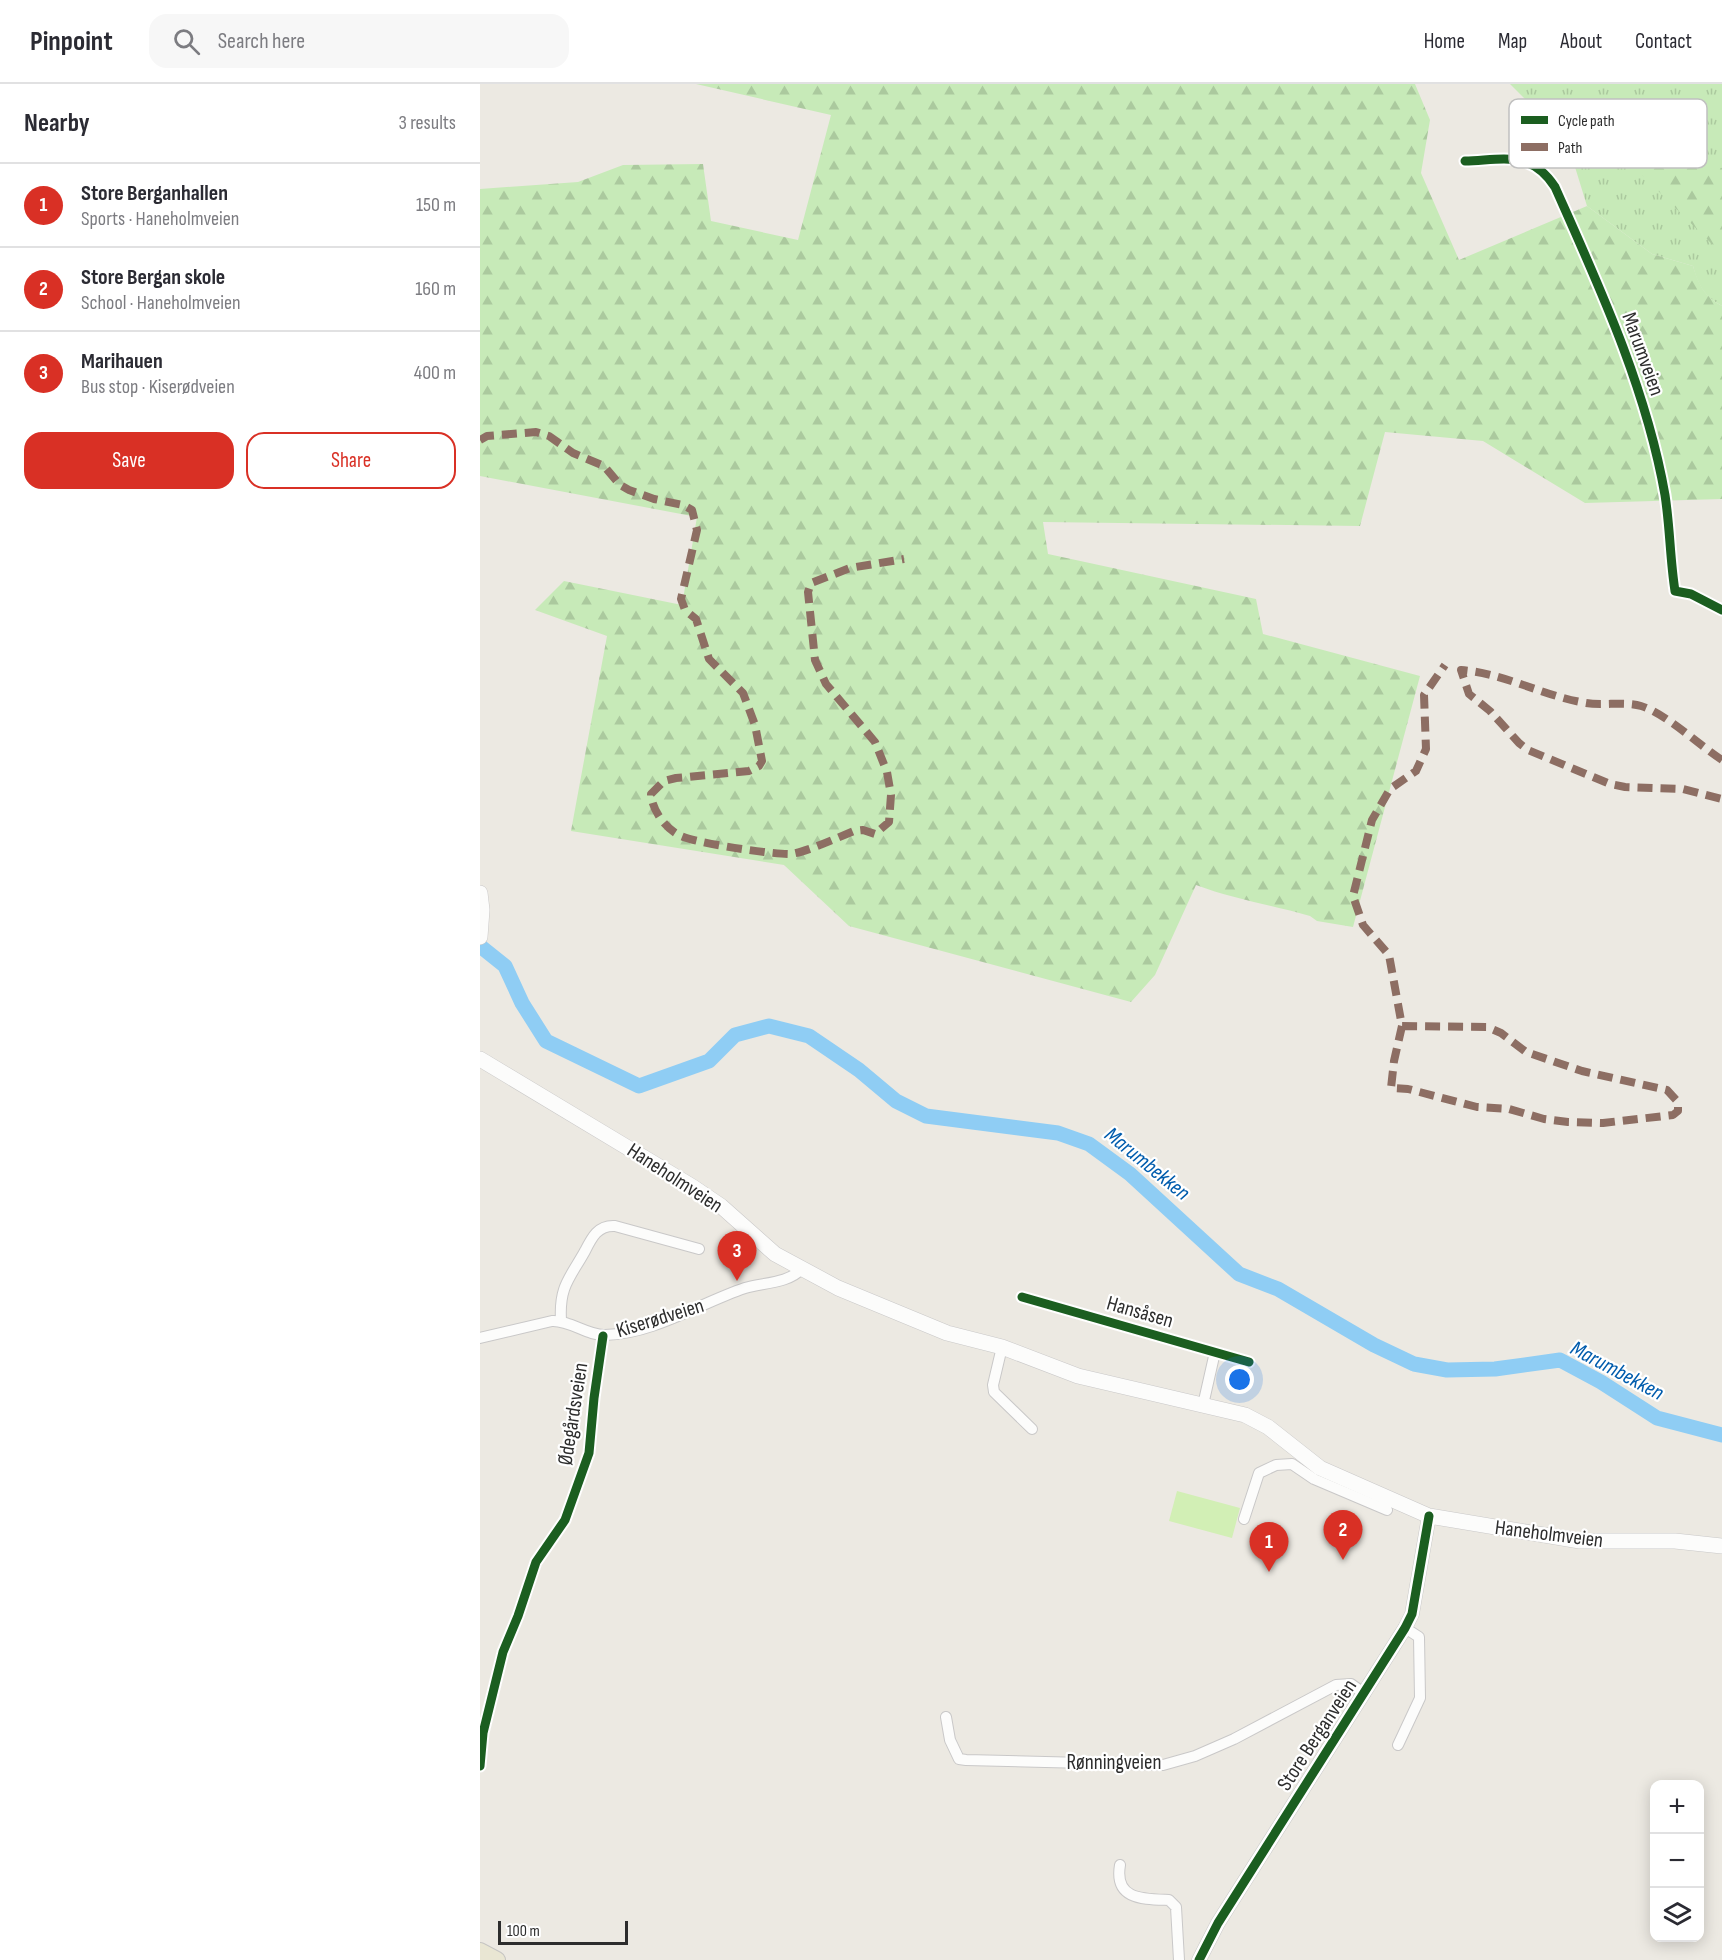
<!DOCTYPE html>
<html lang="en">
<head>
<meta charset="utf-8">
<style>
	:root { --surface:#fff; --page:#f7f7f7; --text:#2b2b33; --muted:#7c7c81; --line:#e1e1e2; --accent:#d93025 }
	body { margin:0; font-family:"Sofia Sans Condensed",sans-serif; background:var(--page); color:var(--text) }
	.controls { position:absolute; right:18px; bottom:18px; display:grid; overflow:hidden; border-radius:12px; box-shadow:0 3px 15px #0003 }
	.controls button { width:54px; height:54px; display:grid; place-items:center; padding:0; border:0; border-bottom:2px solid var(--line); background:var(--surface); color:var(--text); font:30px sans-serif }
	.scale { position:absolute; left:18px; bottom:15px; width:130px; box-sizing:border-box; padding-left:6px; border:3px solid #2d2d2d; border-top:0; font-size:16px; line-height:21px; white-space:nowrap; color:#2d2d2d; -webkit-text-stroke:4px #fff; paint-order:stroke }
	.you { position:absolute; left:760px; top:1296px; width:21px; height:21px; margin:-15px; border:4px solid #fff; border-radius:50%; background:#1a73e8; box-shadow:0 0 0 9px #1a73e833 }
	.badge { display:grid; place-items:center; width:39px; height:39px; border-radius:50%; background:var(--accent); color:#fff; font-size:20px; font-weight:700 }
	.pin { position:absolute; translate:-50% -50px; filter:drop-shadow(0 2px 3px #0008) }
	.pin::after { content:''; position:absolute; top:32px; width:21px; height:18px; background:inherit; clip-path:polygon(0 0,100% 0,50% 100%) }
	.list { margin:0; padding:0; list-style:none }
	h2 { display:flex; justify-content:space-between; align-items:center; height:78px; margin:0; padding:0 24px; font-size:26px }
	h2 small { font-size:20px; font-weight:400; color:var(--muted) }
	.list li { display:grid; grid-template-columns:39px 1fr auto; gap:18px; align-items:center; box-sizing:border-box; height:84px; padding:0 24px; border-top:2px solid var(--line) }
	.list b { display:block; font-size:22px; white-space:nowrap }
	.list p { margin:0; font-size:20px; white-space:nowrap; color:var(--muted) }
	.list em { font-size:20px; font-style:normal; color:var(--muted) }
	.actions { display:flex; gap:12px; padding:18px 24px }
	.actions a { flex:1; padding:14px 0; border:2px solid var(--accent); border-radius:18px; text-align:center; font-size:21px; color:var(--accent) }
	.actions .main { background:var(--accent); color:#fff }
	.icon { flex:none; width:33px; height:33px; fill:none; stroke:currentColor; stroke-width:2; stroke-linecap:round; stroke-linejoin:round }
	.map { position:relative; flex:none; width:1242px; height:1876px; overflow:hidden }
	header { display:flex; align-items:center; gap:36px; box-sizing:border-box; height:84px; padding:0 30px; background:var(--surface); border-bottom:2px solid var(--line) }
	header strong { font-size:28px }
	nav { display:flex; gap:33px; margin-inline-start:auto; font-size:21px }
	.search { width:420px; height:54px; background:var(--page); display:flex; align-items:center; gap:15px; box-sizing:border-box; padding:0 21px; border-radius:18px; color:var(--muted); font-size:22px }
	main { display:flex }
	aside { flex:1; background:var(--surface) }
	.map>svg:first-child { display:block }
</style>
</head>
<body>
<header>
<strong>Pinpoint</strong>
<div class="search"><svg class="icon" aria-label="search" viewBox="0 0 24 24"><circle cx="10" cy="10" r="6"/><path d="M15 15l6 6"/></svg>Search here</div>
<nav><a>Home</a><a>Map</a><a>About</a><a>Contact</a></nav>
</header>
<main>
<aside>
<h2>Nearby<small>3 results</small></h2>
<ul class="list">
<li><span class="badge">1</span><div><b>Store Berganhallen</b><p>Sports · Haneholmveien</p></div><em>150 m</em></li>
<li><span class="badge">2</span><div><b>Store Bergan skole</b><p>School · Haneholmveien</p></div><em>160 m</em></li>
<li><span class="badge">3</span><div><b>Marihauen</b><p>Bus stop · Kiserødveien</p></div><em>400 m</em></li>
</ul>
<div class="actions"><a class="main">Save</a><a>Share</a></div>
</aside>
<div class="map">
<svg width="1242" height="1876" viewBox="0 0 1242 1876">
	<defs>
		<pattern id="grass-tufts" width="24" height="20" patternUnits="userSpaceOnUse" patternTransform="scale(1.5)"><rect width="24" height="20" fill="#c7eab8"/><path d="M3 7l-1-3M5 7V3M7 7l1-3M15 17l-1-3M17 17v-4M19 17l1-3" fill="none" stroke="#abc99e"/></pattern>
		<pattern id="forest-firs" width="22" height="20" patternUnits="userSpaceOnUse" patternTransform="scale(1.5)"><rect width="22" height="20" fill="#c7eab8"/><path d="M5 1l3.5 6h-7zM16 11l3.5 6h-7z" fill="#abc99e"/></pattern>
	</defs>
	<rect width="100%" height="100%" fill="#ece9e2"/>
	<path fill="url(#grass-tufts)" d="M1030 0H1242V222C1224 212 1218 201 1213 182L1172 170 1107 122 1087 57Z"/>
	<path fill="url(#forest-firs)" d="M216 0H935L950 36 941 89 979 176 1107 122 1172 170 1213 182C1219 201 1224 212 1242 222V415L1105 419 1003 357 905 348 880 442 563 438 568 470 776 515 783 550 940 592 873 843 837 837 830 832C792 821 753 815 716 801L675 891 651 918 369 842 304 781 91 747 127 552 55 526 84 497 202 521 217 433 0 392V105L98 98 143 81 223 80 231 137 318 156 351 31Z
		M1184 76H1208L1242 84V167H1239L1160 89Z"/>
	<path fill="#d2efb5" d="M697 1407 760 1424 752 1454 689 1437Z"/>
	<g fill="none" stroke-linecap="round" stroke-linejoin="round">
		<path stroke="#8fcdf4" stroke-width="15" d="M0 862 25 882 42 919 66 957 159 1002 229 977 255 951 289 942 329 952 379 986 416 1017 446 1032 578 1049 609 1060 650 1090 759 1190 798 1205 894 1261 934 1280 967 1286 1015 1285 1080 1276 1121 1298 1177 1334 1242 1351"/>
		<defs>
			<path id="minor" d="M985 77C1023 76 1051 66 1075 103 1119 202 1166 303 1185 411 1190 443 1190 475 1195 507L1211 510 1242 526
				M542 1213 769 1278
				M81 1236C79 1202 90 1194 105 1167 112 1153 118 1141 135 1142L219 1165
				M0 1254 72 1237C90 1236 108 1252 125 1251 174 1250 220 1219 265 1204 281 1199 310 1199 321 1185
				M522 1263 513 1301 514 1308 552 1345
				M723 1321 735 1268
				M764 1435 779 1389 796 1381 812 1380 834 1395 907 1426
				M466 1633 470 1656 479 1675 486 1676 683 1681 715 1672 754 1655 856 1601 871 1600 885 1610
				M918 1661 940 1614 939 1553 925 1544
				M0 1682 3 1649 23 1568 38 1532 56 1478 85 1436 109 1369 114 1314 123 1252
				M640 1781C634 1816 663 1815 689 1816L696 1823 699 1876"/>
			<path id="tertiary" d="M719 1876 738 1839 925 1544 932 1530 949 1432"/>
			<path id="secondary" d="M0 809 2 826 0 853
				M0 975 213 1103 241 1122 295 1170 358 1204 467 1249 522 1263 598 1292 765 1331 788 1343 840 1384 949 1432 1100 1457H1195L1242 1462"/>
			<path id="primary" d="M0 1867 17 1876"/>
		</defs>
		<use href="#minor" stroke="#c9c8c8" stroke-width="12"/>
		<use href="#tertiary" stroke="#c9c8c8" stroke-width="15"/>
		<use href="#secondary" stroke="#c9c8c8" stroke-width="16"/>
		<use href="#primary" stroke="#c6c5c3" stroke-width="18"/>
		<use href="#minor" stroke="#fcfcfb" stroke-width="10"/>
		<use href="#tertiary" stroke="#fcfcfb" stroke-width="14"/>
		<use href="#secondary" stroke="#fcfcfb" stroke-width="15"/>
		<use href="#primary" stroke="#e9e6d3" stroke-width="16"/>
		<path stroke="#8d6e63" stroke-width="8" stroke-dasharray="15 8" stroke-linecap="butt" d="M0 356 7 352 56 348 69 352 93 369 124 382 140 401 149 406 174 415 203 421 212 426 217 446 201 515 205 526 216 535 229 575 263 609 275 641 282 677 279 682 269 687 196 694 184 697 171 710C172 726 185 744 199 751 212 759 291 770 309 770 322 770 359 753 374 747L383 746 395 750 409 738 411 711 407 688 395 658 346 600 335 576 328 508 331 499 370 484 424 475
			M1242 676C1219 661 1185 629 1161 622 1145 617 1123 622 1106 619 1063 612 1024 589 981 586L989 610 1010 627 1039 659 1048 666 1130 700 1145 703 1203 705 1242 715
			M922 942 914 977 911 1004 928 1005 997 1023 1029 1025 1064 1035 1088 1038 1123 1039 1193 1031 1198 1027V1018L1187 1006 1102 987 1046 968 1021 949 1007 943 922 942 909 871 883 841 873 812 892 736 910 705 936 687 946 665 944 611 965 581"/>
		<defs>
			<path id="cycleway" d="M985 77C1023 76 1051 66 1075 103 1119 202 1166 303 1185 411 1190 443 1190 475 1195 507L1211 510 1242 526
				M542 1213 769 1278
				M0 1682 3 1649 23 1568 38 1532 56 1478 85 1436 109 1369 114 1314 123 1252
				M719 1876 738 1839 925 1544 932 1530 949 1432"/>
		</defs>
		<use href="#cycleway" stroke="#fff" stroke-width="13"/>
		<use href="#cycleway" stroke="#1b5e20" stroke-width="9"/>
	</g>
	<g text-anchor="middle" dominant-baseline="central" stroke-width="4.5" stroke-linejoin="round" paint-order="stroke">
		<g font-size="21" fill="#2d2d2d" stroke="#fff">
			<text transform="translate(1163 270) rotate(70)">Marumveien</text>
			<text transform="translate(195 1094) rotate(33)">Haneholmveien</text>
			<text transform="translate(660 1228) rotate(16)">Hansåsen</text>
			<text transform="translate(180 1234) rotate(-17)">Kiserødveien</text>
			<text transform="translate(93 1330) rotate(-81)">Ødegårdsveien</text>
			<text transform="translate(1069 1450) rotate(7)">Haneholmveien</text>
			<text transform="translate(837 1651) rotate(-57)">Store Berganveien</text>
			<text x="634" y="1678">Rønningveien</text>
		</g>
		<g font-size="22" font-style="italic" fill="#005cad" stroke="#fff">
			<text transform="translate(667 1080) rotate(39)">Marumbekken</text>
			<text transform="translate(1137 1287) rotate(28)">Marumbekken</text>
		</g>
	</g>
	<rect x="1029" y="15" width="198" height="69" rx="9" fill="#fff" stroke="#c0c0c0" stroke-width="1.5"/>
	<rect x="1041" y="32" width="27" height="8" fill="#1b5e20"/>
	<rect x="1041" y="59" width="27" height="8" fill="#8d6e63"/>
	<g font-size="16" fill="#2d2d2d">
		<text x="1078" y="42">Cycle path</text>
		<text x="1078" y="69">Path</text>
	</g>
</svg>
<div class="controls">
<button>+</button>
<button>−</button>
<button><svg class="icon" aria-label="layers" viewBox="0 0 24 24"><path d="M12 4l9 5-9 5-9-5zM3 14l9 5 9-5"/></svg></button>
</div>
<div class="scale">100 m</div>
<div class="you"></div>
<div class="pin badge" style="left:789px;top:1488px">1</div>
<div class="pin badge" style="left:863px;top:1476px">2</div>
<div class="pin badge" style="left:257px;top:1197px">3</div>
</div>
</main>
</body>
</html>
